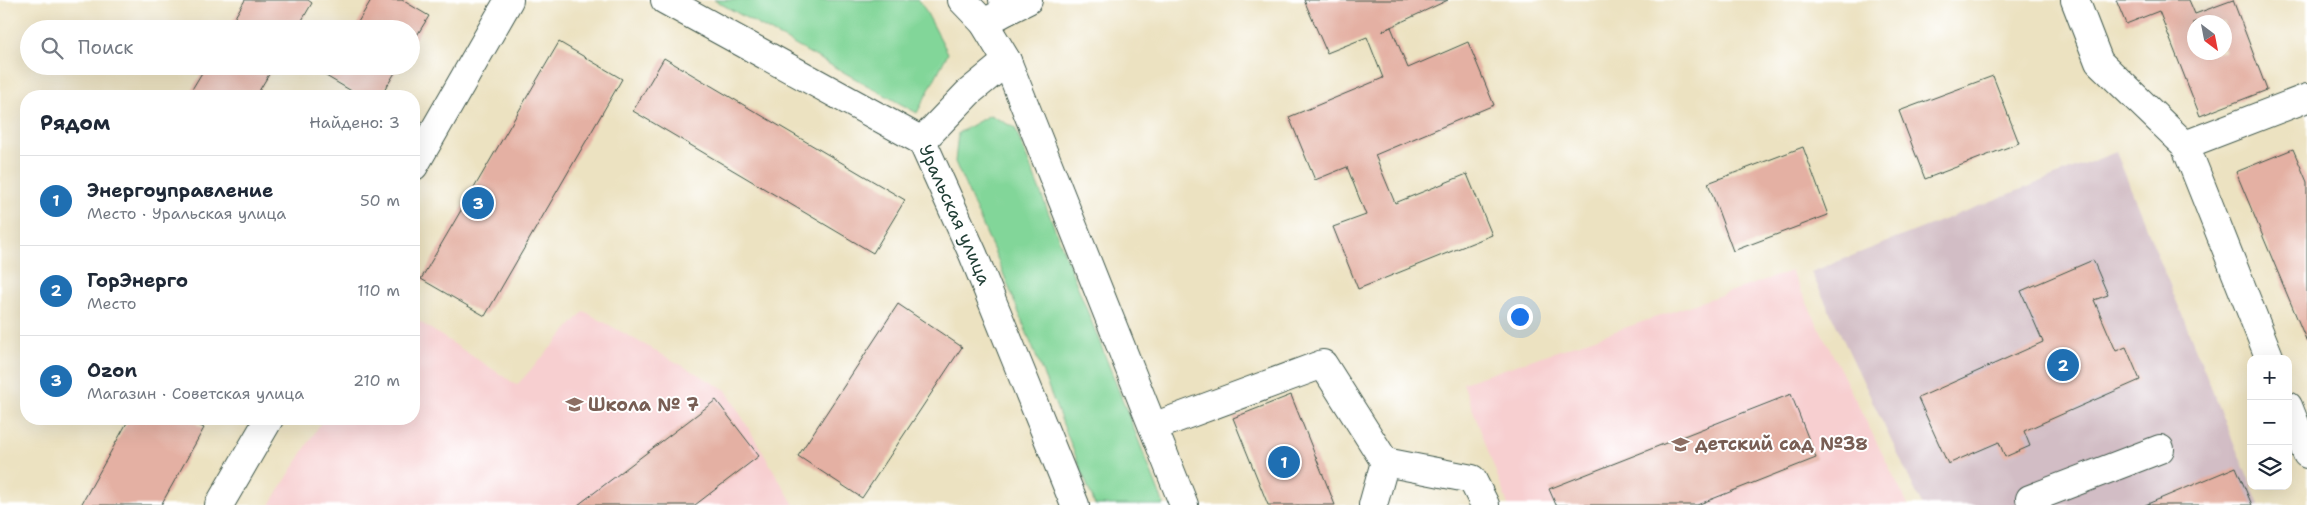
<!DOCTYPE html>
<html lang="ru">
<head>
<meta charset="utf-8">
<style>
	:root { --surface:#fff; --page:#f6f6f7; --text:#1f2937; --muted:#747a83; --line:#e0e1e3; --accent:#1f6fb2 }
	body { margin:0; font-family:"Shantell Sans",sans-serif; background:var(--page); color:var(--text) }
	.controls { position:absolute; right:15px; bottom:15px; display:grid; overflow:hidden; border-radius:10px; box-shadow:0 5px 20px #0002 }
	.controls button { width:45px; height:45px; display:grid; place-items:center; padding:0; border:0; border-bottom:1px solid var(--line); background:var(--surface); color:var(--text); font:25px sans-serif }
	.compass { position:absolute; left:2187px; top:15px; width:45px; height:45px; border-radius:50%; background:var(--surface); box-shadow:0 5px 20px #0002; rotate:148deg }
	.you { position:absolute; left:1519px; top:316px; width:18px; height:18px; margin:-12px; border:4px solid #fff; border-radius:50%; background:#1a73e8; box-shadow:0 0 0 8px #1a73e833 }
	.badge { display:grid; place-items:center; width:32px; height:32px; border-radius:50%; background:var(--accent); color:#fff; font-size:16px; font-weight:700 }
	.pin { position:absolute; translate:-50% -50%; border:2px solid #fff; box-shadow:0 1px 5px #0006 }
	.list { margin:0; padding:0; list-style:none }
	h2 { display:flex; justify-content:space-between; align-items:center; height:65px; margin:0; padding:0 20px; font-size:21px }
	h2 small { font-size:16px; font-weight:400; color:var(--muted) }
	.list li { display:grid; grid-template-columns:32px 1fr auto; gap:15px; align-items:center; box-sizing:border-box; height:90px; padding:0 20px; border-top:1px solid var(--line) }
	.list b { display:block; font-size:19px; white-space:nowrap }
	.list p { margin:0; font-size:16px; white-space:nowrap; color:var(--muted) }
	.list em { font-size:16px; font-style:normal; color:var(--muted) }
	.icon { flex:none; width:28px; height:28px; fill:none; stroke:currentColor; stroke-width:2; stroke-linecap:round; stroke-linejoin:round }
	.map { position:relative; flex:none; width:2307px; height:505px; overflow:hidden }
	.search { position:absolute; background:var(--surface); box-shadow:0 5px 20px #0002; left:20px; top:20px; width:400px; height:55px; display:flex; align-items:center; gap:12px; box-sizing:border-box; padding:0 18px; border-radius:28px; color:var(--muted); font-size:19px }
	.panel { position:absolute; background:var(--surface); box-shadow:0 5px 20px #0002; left:20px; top:90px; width:400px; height:335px; border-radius:20px }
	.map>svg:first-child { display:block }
</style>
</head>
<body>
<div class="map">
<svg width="2307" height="505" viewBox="0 0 2307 505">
	<rect width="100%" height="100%" fill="#fff"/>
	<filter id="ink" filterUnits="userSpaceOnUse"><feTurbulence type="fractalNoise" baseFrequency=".02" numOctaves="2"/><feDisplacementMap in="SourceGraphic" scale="10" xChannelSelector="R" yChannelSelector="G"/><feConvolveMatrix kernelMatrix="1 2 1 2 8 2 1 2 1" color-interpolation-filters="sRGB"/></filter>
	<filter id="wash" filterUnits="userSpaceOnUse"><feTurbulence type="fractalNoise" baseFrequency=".0096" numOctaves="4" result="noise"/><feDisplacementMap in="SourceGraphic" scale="20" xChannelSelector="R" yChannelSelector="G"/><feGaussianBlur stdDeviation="1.12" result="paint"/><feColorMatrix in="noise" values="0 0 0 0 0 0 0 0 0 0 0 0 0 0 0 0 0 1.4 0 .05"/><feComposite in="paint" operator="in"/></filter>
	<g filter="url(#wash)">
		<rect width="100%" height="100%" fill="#ece2c1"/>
		<path fill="#f7cfd0" d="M1791 271 1908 505H1508L1463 383Z
			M584 311 726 390 794 505H270L323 419H414V318L517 385Z"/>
		<path fill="#d2bdc5" d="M2116 152 2259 505H1922L1811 272Z"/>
		<path fill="#82d699" stroke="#508a66" d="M714 0H917L922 4 948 53 917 113Z
			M990 115 1015 128 1164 505H1095L998 260 955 162 958 133Z"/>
		<g id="blocks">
			<path fill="#e4b0a3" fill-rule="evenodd" d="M245 0H308L312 3 297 29H228Z
				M371 0H402L429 16 411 45V29H354Z
				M1304 0H1448L1382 31 1391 27 1408 68 1468 42 1494 105 1375 155 1395 203 1467 174 1492 235 1358 289 1333 227 1366 215 1347 167 1315 180 1289 117 1383 78 1367 37 1327 53Z
				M2116 0H2189L2195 14 2233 0 2267 90 2200 116 2159 11 2126 24ZM2194 22H2224V52H2194Z
				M559 42 622 79 485 316 421 279Z
				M664 58 905 200 873 253 633 111Z
				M206 66H274L256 96H188Z
				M332 66H399L381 96H360L326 76Z
				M1993 76 2019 143 1925 179 1899 111Z
				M1803 147 1828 215 1733 251 1708 183Z
				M2293 149 2307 182V342L2236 172Z
				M2093 260 2108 295 2094 300 2116 351 2126 347 2140 380 2024 431 2030 446 2005 457 1999 442 1948 464 1918 398 2043 342 2021 291Z
				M898 304 962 347 862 498 798 456Z
				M1791 394 1816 458 1697 505H1556L1549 489Z
				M1291 395 1335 505H1268L1233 418Z
				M716 400 759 456 695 505H578Z
				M129 419H187L204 428 161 505H81Z
				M2236 467 2252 505H2145Z"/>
		</g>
	</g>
	<g filter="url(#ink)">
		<use href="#blocks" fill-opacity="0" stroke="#3e5649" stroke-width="1"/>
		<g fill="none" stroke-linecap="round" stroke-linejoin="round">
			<defs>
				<g id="minor">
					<path id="s1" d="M665 0 922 141 973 254 1075 505"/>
					<path d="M962 0 984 23 1007 61 1184 505"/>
					<path d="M2075 0 2099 62 2185 145 2270 359"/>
					<path d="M1008 10 1028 0"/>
					<path d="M984 23 1008 10 1003 0"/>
					<path d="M922 141 968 93 1007 61"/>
					<path d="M2185 145 2307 98"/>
					<path d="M414 166 509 0"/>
					<path d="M2288 406 2307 454"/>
					<path d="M1153 427 1323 364 1385 462"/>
					<path d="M219 505 269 419"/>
					<path d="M1373 505 1385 462 1472 479 1485 505"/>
					<path d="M2033 505 2030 499 2160 449"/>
				</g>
			</defs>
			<use href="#minor" stroke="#3e5649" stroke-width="30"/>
			<use href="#minor" stroke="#fff" stroke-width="28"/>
		</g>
	</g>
	<defs>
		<symbol id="school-bare" viewBox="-9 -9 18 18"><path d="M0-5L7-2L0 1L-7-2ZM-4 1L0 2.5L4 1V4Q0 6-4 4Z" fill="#8d6e63" stroke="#fff" stroke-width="2.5" paint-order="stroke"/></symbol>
	</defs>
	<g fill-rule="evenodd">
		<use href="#school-bare" x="562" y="392" width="25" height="25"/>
		<use href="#school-bare" x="1668" y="432" width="25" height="25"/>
	</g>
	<g text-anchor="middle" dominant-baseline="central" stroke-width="4" stroke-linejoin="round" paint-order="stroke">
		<g font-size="18" fill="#1f3d34" stroke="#fff">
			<text stroke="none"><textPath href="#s1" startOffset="374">Уральская улица</textPath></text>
		</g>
		<g font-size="18" font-weight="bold" fill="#785e54" stroke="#fff" text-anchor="start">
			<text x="588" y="405">Школа № 7</text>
			<text x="1695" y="444">детский сад №38</text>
		</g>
	</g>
</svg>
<div class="controls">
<button>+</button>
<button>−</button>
<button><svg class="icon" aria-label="layers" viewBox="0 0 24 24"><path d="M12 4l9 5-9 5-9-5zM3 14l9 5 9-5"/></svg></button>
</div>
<svg class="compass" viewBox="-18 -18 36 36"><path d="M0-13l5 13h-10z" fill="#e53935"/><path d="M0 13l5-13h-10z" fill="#747a83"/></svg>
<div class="you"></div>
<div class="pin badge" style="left:1284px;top:462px">1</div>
<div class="pin badge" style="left:2063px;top:365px">2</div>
<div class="pin badge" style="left:478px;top:203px">3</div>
<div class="search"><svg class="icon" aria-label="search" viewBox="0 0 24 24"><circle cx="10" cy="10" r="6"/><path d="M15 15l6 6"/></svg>Поиск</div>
<section class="panel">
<h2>Рядом<small>Найдено: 3</small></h2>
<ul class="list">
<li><span class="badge">1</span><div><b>Энергоуправление</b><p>Место · Уральская улица</p></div><em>50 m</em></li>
<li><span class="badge">2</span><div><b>ГорЭнерго</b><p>Место</p></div><em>110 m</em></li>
<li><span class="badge">3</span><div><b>Ozon</b><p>Магазин · Советская улица</p></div><em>210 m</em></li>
</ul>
</section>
</div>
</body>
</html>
